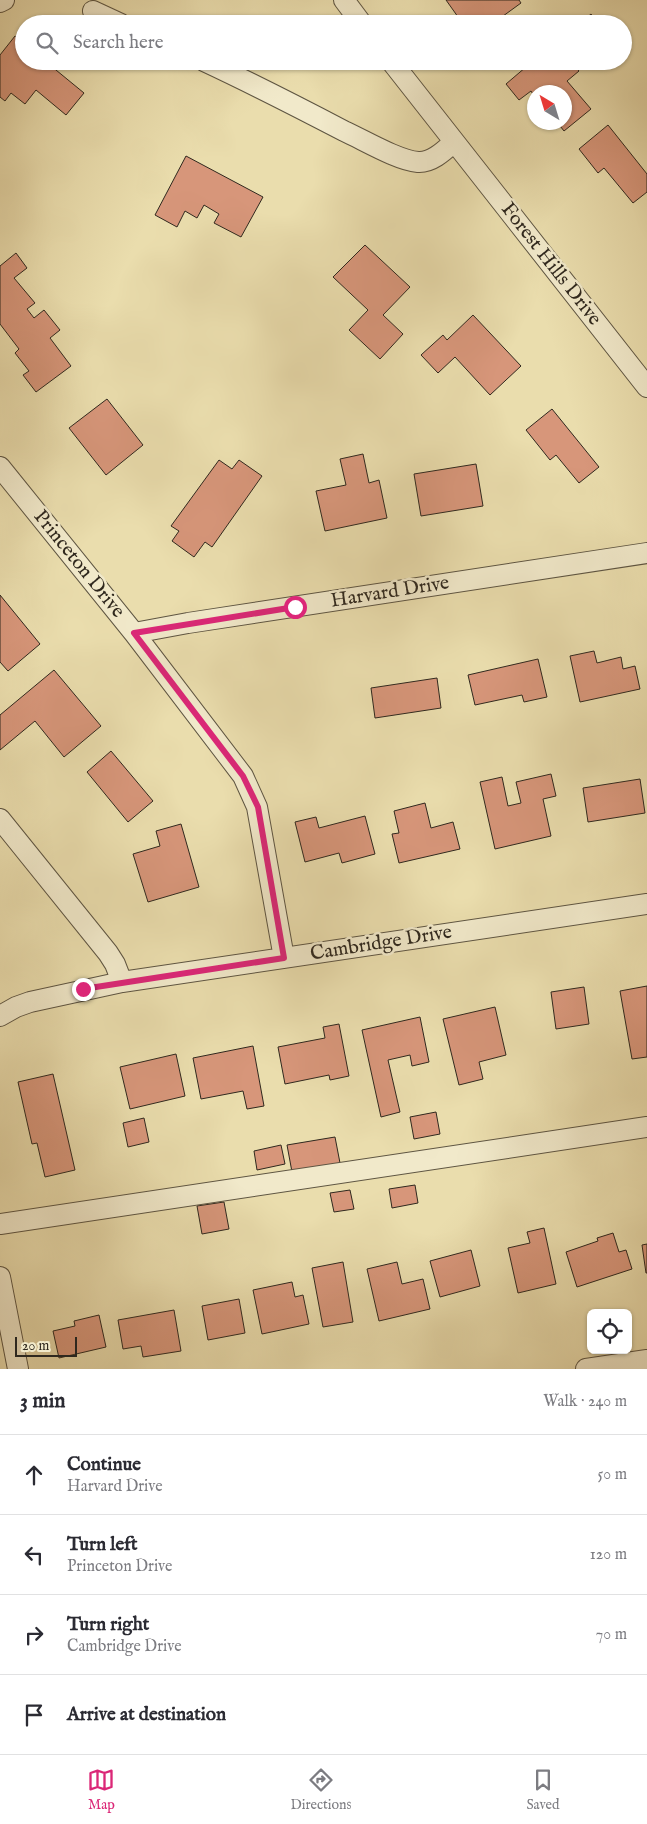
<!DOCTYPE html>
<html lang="en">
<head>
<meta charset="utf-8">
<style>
	:root { --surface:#fff; --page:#f2f2f3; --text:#2b2b33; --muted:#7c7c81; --line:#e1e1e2; --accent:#db2777 }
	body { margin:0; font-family:"IM FELL English",serif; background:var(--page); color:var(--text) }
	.controls { position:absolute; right:15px; bottom:15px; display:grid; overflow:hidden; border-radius:8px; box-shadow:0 1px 4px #0004 }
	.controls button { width:45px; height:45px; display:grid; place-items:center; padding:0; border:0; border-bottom:1px solid var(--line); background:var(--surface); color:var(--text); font:25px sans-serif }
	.compass { position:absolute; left:527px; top:85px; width:45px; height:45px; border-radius:50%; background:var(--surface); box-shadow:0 1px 4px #0004; rotate:322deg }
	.scale { position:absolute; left:15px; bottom:12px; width:62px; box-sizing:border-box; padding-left:5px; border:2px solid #2f281e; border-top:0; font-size:14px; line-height:18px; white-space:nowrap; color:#2f281e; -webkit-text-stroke:4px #f1e9ca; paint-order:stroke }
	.stop { position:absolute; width:15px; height:15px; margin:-11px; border:4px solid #db2777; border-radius:50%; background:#fff }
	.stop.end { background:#db2777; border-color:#fff; box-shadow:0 1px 5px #0008 }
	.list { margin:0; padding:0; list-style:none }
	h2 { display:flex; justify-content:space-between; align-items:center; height:65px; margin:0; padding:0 20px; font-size:21px }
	h2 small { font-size:16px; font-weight:400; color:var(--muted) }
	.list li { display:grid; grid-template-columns:32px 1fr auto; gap:15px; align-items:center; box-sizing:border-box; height:80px; padding:0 20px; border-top:1px solid var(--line) }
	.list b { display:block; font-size:19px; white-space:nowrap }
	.list p { margin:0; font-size:16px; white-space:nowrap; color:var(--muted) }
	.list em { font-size:16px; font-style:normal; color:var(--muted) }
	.icon { flex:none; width:28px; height:28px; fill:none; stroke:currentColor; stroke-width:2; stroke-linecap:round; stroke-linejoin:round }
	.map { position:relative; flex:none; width:647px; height:1369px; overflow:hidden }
	.search { position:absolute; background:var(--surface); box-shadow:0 1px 4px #0004; left:15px; right:15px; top:15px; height:55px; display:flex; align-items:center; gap:12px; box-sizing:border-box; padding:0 18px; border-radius:28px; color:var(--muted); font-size:19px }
	.sheet { height:385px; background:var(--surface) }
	nav { display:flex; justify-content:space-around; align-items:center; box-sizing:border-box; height:70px; border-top:1px solid var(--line); background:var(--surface); font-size:14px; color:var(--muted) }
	nav a { display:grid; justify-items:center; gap:2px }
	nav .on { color:var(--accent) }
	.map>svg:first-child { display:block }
</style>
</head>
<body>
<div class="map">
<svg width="647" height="1369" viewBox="0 0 647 1369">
	<rect width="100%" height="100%" fill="#eaddad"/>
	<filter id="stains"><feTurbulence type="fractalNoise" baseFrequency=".004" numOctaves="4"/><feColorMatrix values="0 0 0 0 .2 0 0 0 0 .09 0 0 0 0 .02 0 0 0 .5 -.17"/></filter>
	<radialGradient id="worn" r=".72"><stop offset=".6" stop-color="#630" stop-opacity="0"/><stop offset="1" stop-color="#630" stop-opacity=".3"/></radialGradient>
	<path fill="#d7967a" stroke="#2f281e" d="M446 0H519L521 3 499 19 502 24H463Z
		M591 14 599 24H579Z
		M15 36 24 43V61H45L84 93 66 115 36 90 25 104 11 93 5 101 0 97V55Z
		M533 61H575L572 63 579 71 567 81 591 109 564 131 557 122H564V92H534V96L531 91 519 100 506 84Z
		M608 125 647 174V192L633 203 604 168 598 173 579 149Z
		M186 156 263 197 241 237 214 223 219 214 204 205 197 218 185 211 177 227 155 215Z
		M365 245 410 287 383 315 403 334 380 359 349 330 368 310 333 277Z
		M16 253 27 268 14 278 35 303 27 309 34 318 44 310 60 330 50 338 71 366 36 392 23 375 29 371 15 353 19 349 0 324V266Z
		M473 315 521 366 490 395 455 357 438 373 421 355 443 335 447 340Z
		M107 399 143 445 106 475 69 428Z
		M552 409 599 467 579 483 556 455 550 460 526 430Z
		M363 454 369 483 379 480 387 518 325 531 316 491 346 485 340 459Z
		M219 460 232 469 239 460 262 476 212 547 205 542 194 557 172 541 179 531 171 526Z
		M476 464 483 506 421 516 414 474Z
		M0 595 40 644 8 671 0 662Z
		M594 651 597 663 621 657 623 669 635 666 640 689 580 702 570 656Z
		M538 659 547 697 524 702 522 695 475 705 468 675Z
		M54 670 101 726 64 757 35 721 0 750V715Z
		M437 678 441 708 375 718 371 688Z
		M111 751 153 801 128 822 87 772Z
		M551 774 556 796 543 799 551 836 495 849 480 782 502 777 508 806 521 803 516 782Z
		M640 779 645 813 588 822 583 788Z
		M425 803 431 828 453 822 460 849 399 863 392 834 399 833 394 811Z
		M365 816 375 854 342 863 339 853 305 862 295 822 316 817 319 828Z
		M181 824 199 887 148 902 133 854 160 846 156 831Z
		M647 986V1057L632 1059 620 991Z
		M584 987 589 1024 556 1029 551 992Z
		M495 1007 506 1055 479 1062 483 1079 459 1085 443 1019Z
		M420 1017 429 1062 412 1066 410 1055 388 1060 400 1112 381 1117 362 1030Z
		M339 1024 349 1076 330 1080 329 1075 285 1084 278 1047 325 1038 323 1027Z
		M253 1046 264 1106 247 1109 243 1091 201 1099 193 1058Z
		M176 1054 185 1096 130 1109 120 1067Z
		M53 1074 75 1170 45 1177 37 1143 32 1144 18 1082Z
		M436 1112 440 1134 414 1139 410 1117Z
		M144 1118 149 1142 128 1147 123 1123Z
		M335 1137 340 1163 292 1172 287 1145Z
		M281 1145 285 1164 257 1170 254 1151Z
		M415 1185 418 1203 392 1208 389 1189Z
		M350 1190 354 1209 334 1212 330 1193Z
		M224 1202 229 1229 202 1234 197 1206Z
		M544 1228 556 1284 518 1293 508 1248 530 1243 527 1232Z
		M613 1233 619 1252 626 1250 632 1269 577 1287 566 1252 598 1241 597 1238Z
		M647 1244V1273H646L642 1245Z
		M471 1250 480 1286 440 1297 430 1261Z
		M343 1262 353 1322 323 1327 312 1268Z
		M397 1262 402 1284 423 1279 430 1309 379 1321 367 1269Z
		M292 1282 295 1297 303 1295 309 1324 262 1334 253 1290Z
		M239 1299 245 1333 208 1340 202 1306Z
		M174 1310 181 1351 143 1357 141 1346 123 1349 118 1320Z
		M99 1315 106 1347 59 1358 53 1331 75 1326 74 1321Z"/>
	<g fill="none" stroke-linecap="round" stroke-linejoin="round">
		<defs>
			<path id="minor" d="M344 0 362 24
				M0 2 4 0
				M93 11 121 24
				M204 61C251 83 298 107 344 131 364 140 397 160 418 162 432 163 445 150 454 142
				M391 61 647 387
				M0 467 134 633 243 776 257 807 284 958
				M134 633 188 623 647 553
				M0 819 108 953 115 964 122 982
				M0 1016 16 1007 30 1002 122 982 647 904
				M0 1224 647 1127
				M0 1277 18 1369
				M586 1369 647 1360"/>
		</defs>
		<use href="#minor" stroke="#5e5542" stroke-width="22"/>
		<use href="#minor" stroke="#f1e9ca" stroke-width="20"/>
	</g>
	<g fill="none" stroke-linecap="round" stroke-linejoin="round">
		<path stroke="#db2777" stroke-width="6" d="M83 989 284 958 258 807 243 776 134 633 295 607"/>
	</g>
	<g text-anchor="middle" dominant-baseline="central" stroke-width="5" stroke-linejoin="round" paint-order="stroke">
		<g font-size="20" fill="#2f281e" stroke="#f1e9ca">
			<text transform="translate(551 264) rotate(52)">Forest Hills Drive</text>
			<text transform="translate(79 564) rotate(51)">Princeton Drive</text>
			<text transform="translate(390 592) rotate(-9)">Harvard Drive</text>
			<text transform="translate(381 943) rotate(-9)">Cambridge Drive</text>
		</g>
	</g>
	<rect width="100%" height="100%" filter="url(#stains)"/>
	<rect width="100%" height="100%" fill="url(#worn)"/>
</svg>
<div class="controls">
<button><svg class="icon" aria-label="locate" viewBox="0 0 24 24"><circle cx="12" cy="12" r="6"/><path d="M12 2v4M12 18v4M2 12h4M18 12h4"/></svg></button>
</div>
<svg class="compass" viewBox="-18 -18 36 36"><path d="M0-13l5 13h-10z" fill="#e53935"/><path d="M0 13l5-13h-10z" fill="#7c7c81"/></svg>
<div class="scale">20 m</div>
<div class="stop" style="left:295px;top:607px"></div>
<div class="stop end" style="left:83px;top:989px"></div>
<div class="search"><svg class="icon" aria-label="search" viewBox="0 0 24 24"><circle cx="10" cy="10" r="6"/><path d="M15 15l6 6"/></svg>Search here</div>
</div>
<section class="sheet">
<h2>3 min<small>Walk · 240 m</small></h2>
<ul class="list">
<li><svg class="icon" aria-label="ahead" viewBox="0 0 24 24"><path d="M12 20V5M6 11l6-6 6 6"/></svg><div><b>Continue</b><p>Harvard Drive</p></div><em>50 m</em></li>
<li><svg class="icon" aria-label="left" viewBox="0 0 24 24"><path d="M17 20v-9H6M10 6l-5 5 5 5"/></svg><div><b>Turn left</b><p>Princeton Drive</p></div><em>120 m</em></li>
<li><svg class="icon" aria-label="right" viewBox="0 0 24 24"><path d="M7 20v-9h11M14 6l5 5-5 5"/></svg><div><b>Turn right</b><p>Cambridge Drive</p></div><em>70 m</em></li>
<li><svg class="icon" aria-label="arrive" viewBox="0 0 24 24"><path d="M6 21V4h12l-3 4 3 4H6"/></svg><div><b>Arrive at destination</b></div></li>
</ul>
</section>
<nav>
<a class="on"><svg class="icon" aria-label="map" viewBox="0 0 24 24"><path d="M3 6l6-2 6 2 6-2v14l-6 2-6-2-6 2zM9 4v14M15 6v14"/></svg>Map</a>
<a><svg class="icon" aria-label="directions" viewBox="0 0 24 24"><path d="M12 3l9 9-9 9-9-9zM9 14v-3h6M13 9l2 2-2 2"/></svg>Directions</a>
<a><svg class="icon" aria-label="saved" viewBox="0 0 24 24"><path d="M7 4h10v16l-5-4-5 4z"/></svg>Saved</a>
</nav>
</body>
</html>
